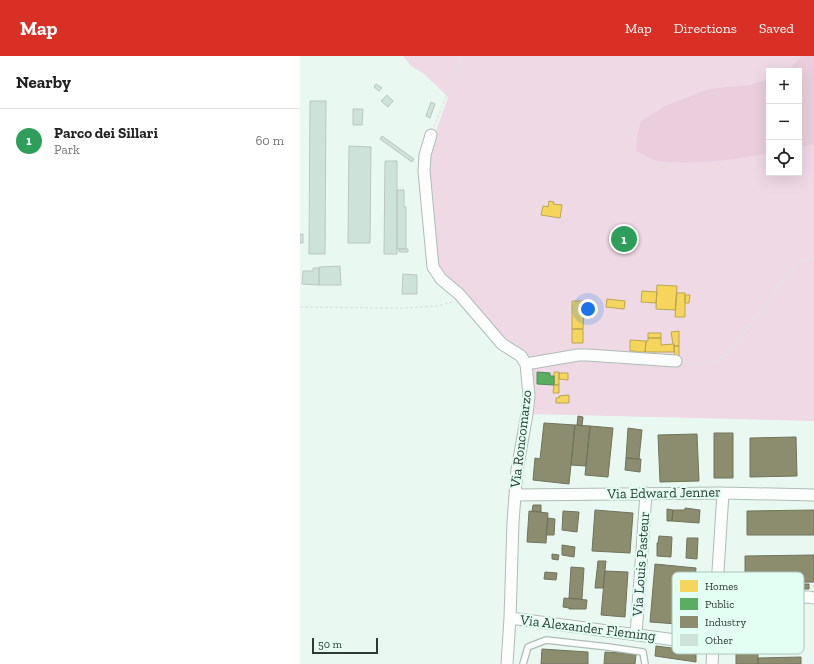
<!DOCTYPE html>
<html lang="en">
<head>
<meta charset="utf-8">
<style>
	:root { --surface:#fff; --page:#f6f6f6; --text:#222; --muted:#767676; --line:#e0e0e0; --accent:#d93025 }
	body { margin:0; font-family:"Zilla Slab",serif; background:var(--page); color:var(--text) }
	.controls { position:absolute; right:12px; top:12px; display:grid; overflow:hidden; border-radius:0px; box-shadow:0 4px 16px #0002 }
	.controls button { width:36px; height:36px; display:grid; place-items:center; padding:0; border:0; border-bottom:1px solid var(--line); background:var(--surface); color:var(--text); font:20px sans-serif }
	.scale { position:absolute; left:12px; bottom:10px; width:66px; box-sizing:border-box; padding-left:4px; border:2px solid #2d3b35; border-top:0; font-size:11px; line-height:14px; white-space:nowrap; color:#2d3b35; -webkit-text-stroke:3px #e3fff3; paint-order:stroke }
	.you { position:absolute; left:288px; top:253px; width:14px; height:14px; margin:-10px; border:3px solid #fff; border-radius:50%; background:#1a73e8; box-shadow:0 0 0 6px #1a73e833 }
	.badge { display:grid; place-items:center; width:26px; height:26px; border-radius:50%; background:var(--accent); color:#fff; font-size:13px; font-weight:700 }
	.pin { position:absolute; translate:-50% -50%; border:2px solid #fff; box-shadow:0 1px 4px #0006 }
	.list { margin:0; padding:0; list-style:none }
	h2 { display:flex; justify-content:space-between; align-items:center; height:52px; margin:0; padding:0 16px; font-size:17px }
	h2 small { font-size:13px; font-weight:400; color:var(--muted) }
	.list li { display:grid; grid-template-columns:26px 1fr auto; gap:12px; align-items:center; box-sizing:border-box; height:64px; padding:0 16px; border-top:1px solid var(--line) }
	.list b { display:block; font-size:15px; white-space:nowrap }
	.list p { margin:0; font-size:13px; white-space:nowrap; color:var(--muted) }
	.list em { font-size:13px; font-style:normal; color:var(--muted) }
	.icon { flex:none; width:22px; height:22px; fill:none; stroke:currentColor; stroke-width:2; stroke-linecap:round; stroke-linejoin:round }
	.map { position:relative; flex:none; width:514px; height:608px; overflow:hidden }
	header { display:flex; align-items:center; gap:24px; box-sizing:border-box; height:56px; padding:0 20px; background:var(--accent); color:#fff }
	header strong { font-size:19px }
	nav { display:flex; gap:22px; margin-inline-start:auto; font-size:14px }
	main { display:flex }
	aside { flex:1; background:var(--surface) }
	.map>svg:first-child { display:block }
</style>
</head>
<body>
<header>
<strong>Map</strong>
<nav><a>Map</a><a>Directions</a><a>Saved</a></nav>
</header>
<main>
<aside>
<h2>Nearby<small></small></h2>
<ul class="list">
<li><span class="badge" style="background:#2e9e5b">1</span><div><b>Parco dei Sillari</b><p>Park</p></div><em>60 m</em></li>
</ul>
</aside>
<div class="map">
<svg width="514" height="608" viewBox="0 0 514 608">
	<rect width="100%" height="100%" fill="#e9f9f2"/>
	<path fill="#efd9e5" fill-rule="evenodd" d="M103 0H514V365L230 358V309L204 285 136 210 126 116 135 78 148 41 124 18 111 10ZM469 15H499V117H469Z"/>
	<path fill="#ebcede" d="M502 0H514V88L499 91V15H487Z
		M469 23V97C438 103 390 110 359 105 351 104 343 98 336 95L337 81 341 65 365 50 409 33 450 29Z"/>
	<path fill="#f6d55c" stroke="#baa750" d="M249 145 254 146 253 148 262 149 260 162 241 159 243 150 248 151Z
		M357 229 377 230 375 254 356 253Z
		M342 235 357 236 356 247 341 246Z
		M377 237H385V261H375Z
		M385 239H390L389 247H385Z
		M307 243 325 245 324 253 306 251Z
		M272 245H284L283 273H272Z
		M272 273H283V287H272Z
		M379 275V290H374V288H373L371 276Z
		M348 277H361V282H348Z
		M348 282H361V289L374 288V296H345L346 285H348Z
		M330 284 346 285 345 296H335V295H330Z
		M374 290H379V300H375Z
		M254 316H259V329H254Z
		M259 317H268V324L259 323Z
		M254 329H259V337H253Z
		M269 339V347H256V342H259V340Z"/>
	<path fill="#5aae61" stroke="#4c8c54" d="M237 316 250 317V320H254V329L237 328Z"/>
	<path fill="#8c8c6e" stroke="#70745d" d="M278 360 283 361 282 370 277 369Z
		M244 367 275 369 269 428 233 424 235 402 240 403Z
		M275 369 290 370 286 410 271 409Z
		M290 370 313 372 308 421 285 419Z
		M328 372 342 374 339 403 326 402Z
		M414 377H433V422H414Z
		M397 378 399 425 360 426 358 379Z
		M496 381 497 420 450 421V382Z
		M326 402 341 403 340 416 325 414Z
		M233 449H241V456L232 455Z
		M385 452 400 454 399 467 372 465 373 454H385Z
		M367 453 373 454 372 465H367Z
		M295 454 333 457 330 497 292 495Z
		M514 454V479H447V455Z
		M229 455 248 457 246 487 227 486Z
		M263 455 279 456 277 476 262 474Z
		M248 462 255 463 254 479H246Z
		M359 480 372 481 371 501 357 500V487H358Z
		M387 482H398L397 503 386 502Z
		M262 489 275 491 274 501 262 499Z
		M252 498 259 499 258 504 252 503Z
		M514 499V526L445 527V500Z
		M298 505H306L303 532H295Z
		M355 508 396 512 391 569 350 566Z
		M271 511 284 512 282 543 269 542Z
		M305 515 328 516 325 561 301 559Z
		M245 516 257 517 256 524 244 523Z
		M490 528H509V533H490Z
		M264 542 287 544 286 553H269V552L263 551Z
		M356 590 396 595V606L355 600Z
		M242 593 288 596V608H241Z
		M436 594 458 595V608H436Z
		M305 596 336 598 335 608H304Z
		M501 601V608H458V602Z"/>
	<path fill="#cde3da" stroke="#bac7c1" d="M76 28 82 32 79 35 74 31Z
		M87 39 93 45 88 51 81 45Z
		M10 45H26L25 198H9Z
		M131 46 135 48 130 62 126 60Z
		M53 53H63L62 69H53Z
		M82 80 114 103 112 106 80 83Z
		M49 90 71 91 70 187H48Z
		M85 105H97V198H84Z
		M97 134H104V151H106V193H97Z
		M0 178H3V187H0Z
		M99 193H108V196H99Z
		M40 210 41 229H19V211Z
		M13 212H19V229L2 228 3 215H13Z
		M103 218 117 219V238H102Z"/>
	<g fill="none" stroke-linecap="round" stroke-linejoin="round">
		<defs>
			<path id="lane" d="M223 608 228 591 246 584 308 591 343 596 345 608"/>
			<path id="street" d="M131 79 125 99 124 115 133 211 141 223 159 238 202 288 221 300 226 308 229 340 227 358 217 414 215 439 213 466 210 562 207 608
				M226 308 278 299H287L376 305
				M215 439 423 437 514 439
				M416 542 509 541 514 542
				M210 562 413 589
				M336 579 346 437
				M412 608 423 437"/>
		</defs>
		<use href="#lane" stroke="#afbcb6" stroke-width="8"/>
		<use href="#street" stroke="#afbcb6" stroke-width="13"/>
		<path stroke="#e0e5e3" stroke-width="1.5" stroke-dasharray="3 2" stroke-linecap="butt" d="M134 71 162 0
			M0 251 102 252 138 250 152 246
			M386 307C406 308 416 308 431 294L490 215 500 206 514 201"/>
		<use href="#lane" stroke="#fcfefd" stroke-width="5.5"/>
		<use href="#street" stroke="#fcfefd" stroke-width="11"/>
	</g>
	<g text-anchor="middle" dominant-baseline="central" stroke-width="4" stroke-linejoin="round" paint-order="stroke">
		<g font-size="14" fill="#2d3b35" stroke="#e3fff3">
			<text transform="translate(221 383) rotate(-83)">Via Roncomarzo</text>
			<text transform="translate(364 437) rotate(-1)">Via Edward Jenner</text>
			<text transform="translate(341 508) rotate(-86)">Via Louis Pasteur</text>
			<text transform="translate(288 572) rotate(7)">Via Alexander Fleming</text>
		</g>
	</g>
	<rect x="372" y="516" width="132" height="82" rx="6" fill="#e3fff3" stroke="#acc4ba" stroke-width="1"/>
	<rect x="380" y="524" width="18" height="12" fill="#f6d55c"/>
	<rect x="380" y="542" width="18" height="12" fill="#5aae61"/>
	<rect x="380" y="560" width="18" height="12" fill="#8c8c6e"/>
	<rect x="380" y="578" width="18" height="12" fill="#cde3da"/>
	<g font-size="11" fill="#2d3b35">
		<text x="405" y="534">Homes</text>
		<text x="405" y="552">Public</text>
		<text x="405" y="570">Industry</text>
		<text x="405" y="588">Other</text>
	</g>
</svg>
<div class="controls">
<button>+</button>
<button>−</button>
<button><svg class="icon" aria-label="locate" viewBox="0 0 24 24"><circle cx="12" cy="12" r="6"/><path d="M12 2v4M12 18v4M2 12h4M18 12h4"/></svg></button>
</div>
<div class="scale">50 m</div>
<div class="you"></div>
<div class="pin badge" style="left:324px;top:183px;background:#2e9e5b">1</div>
</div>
</main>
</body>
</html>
